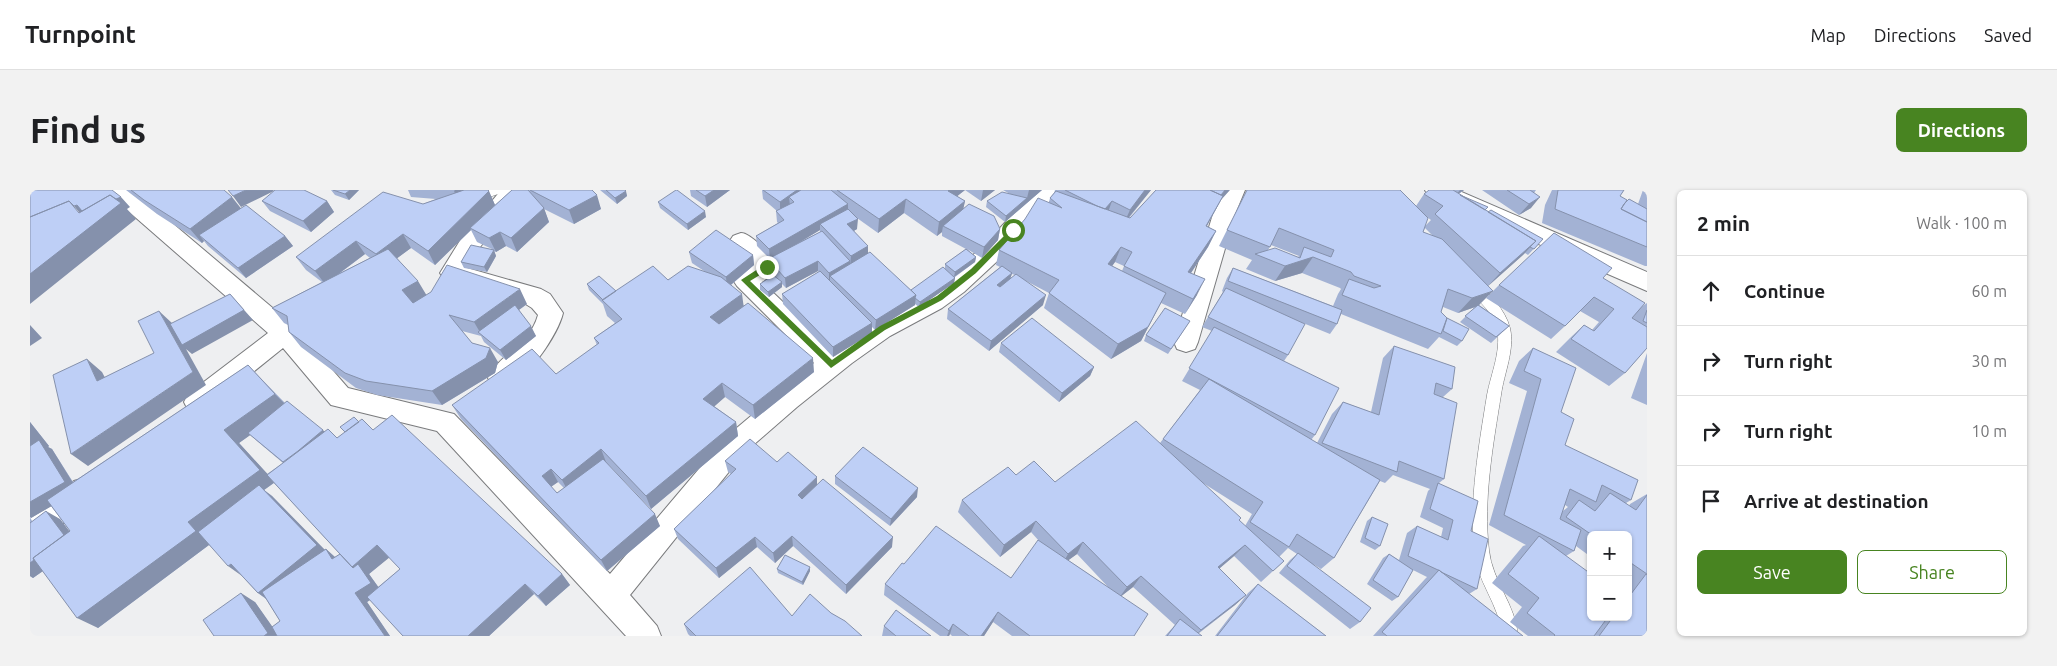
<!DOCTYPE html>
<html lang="en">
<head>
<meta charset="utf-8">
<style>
	:root { --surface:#fff; --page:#f2f2f2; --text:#202124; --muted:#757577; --line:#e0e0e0; --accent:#488421 }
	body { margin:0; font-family:Ubuntu,sans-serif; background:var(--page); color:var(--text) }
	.controls { position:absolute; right:15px; bottom:15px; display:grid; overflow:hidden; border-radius:8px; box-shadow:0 1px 4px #0004 }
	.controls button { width:45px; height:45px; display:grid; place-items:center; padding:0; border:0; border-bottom:1px solid var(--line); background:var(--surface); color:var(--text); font:25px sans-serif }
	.stop { position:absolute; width:15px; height:15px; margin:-11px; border:4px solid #488421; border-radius:50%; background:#fff }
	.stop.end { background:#488421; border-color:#fff; box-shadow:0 1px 5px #0008 }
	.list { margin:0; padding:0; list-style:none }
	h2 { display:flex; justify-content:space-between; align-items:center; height:65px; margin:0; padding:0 20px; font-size:21px }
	h2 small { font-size:16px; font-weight:400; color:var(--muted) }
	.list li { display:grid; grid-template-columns:32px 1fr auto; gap:15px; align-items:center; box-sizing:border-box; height:70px; padding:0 20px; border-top:1px solid var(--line) }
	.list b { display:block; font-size:19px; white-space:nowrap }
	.list em { font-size:16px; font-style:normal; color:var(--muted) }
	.actions { display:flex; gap:10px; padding:15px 20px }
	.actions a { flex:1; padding:11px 0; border:1px solid var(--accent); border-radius:8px; text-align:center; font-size:18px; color:var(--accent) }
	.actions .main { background:var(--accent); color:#fff }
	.icon { flex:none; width:28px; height:28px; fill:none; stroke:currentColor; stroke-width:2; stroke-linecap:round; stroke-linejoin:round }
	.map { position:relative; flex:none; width:1617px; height:446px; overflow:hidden; border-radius:8px }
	header { display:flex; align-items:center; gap:30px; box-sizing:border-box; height:70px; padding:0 25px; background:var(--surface); border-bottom:1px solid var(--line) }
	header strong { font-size:24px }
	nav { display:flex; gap:28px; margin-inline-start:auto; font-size:18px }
	.intro { display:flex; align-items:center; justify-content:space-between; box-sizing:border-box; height:120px; padding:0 30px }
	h1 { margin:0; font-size:35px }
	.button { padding:12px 22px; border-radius:8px; background:var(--accent); color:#fff; font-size:18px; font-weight:700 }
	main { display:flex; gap:30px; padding:0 30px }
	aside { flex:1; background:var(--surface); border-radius:8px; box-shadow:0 1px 4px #0004 }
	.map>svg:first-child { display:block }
</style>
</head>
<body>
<header>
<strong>Turnpoint</strong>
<nav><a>Map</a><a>Directions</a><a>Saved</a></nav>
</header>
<div class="intro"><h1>Find us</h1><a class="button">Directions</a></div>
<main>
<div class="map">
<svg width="1617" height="446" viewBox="0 0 1617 446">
	<rect width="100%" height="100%" fill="#eeeff1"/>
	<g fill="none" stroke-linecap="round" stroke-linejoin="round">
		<defs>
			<path id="service" d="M455 0H473L471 3 442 13 438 12 436 9 438 6Z
				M1443 90 1447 92C1460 105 1475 119 1480 138 1485 160 1474 183 1471 205 1463 255 1453 310 1459 360 1462 391 1486 415 1488 446H1472C1470 415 1446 391 1444 360 1439 310 1449 255 1457 205 1461 183 1473 158 1466 135 1460 118 1444 109 1437 95L1439 92Z"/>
			<path id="minor" d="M78 0H103L264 136 318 198 424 224 580 384 696 247 784 173 707 96 703 90 707 84 721 75 703 58 699 52 703 46C705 45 708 44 711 43 721 43 744 68 749 77L745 83 732 92 802 159 842 132 895 105 918 89 959 50 1005 0H1029L976 63 934 102 912 118 860 146 822 173 767 217 714 263 600 405 627 436 631 446H596L407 241 301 215 253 158 176 220 167 223 158 220 154 212 158 204 238 143 81 6Z
				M471 0H494L447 61 437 78 511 99 520 104 533 123C528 144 496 193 473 198 469 199 466 197 462 195L458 188C470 163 500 155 508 125L502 118 494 113 414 89 410 83 431 49Z
				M1193 0H1215L1205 24 1168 152 1165 159 1156 162 1147 159 1144 152 1183 24Z
				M1395 0H1427L1617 82V101L1398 6Z
				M54 288 64 291 68 300 64 309 10 351 0 355V325L44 291Z"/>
		</defs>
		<use href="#service" stroke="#7a7b7d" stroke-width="1"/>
		<use href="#minor" stroke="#7a7b7d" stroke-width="2"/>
		<use href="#service" fill="#fff" fill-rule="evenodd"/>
		<use href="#minor" fill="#fff" fill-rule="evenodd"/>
	</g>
	<path fill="#a3b2d4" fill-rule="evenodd" d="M96 0H194L211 19 255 46 263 56 216 88 178 56 174 51 172 53 127 24Z
		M301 0H329L319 10 305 5Z
		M378 0H458L465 15 482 0H562L571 19 544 34 514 19 519 32 487 62 476 56 466 62 464 61 466 66 457 82 434 78 431 72 462 59 447 52 441 40 405 75 381 58 367 68 396 105 497 114 489 120 506 146 476 170 454 152 451 146 432 141 442 153 468 172 465 183 412 215 347 205 326 198 271 157 259 142 258 135 254 133 242 118 292 92 276 80 266 67 393 14 406 9 381 7ZM335 64 340 68 310 83Z
		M570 0H595L597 6 587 14Z
		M660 0H700L677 17 661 6Z
		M732 0H935L927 6 935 11 933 19 970 39 968 50 952 68 937 59 946 67 945 72 925 87 924 93 889 117 885 114V115L845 140 842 137V143L803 167 753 114 752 104 789 82 788 81 756 98 752 94V97L739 107 730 100V94L745 86 739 79 738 69 739 68 727 56 726 46 748 33 747 32 746 21H747L733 9ZM874 23 907 46 912 42V46L936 59 915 74V79L881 100 838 63 824 41 827 39V28L848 43ZM790 40V42L772 51Z
		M935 0H965L951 11Z
		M973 0H1012L975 32 956 17 957 11 980 4Z
		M1025 0H1121L1099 28 1191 10 1177 36 1186 41 1178 57 1161 83 1167 105 1155 124 1131 113 1111 151 1081 169 1014 118 1019 103 996 91 1013 115 959 161 917 129 918 119 970 77 966 75 969 60 1019 12 1020 8 1024 3ZM1085 72 1094 76 1092 81 1082 76ZM982 84 985 85 980 89Z
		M1217 0 1386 16 1394 4 1399 0H1434L1429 4 1456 20 1513 49 1498 65 1495 63 1458 96 1449 115 1479 136 1461 153 1430 132 1445 117 1428 123 1413 117 1411 122 1432 151 1427 156 1409 147 1398 159 1311 124 1307 134 1300 144 1273 133 1258 165 1254 171 1285 245 1281 250 1287 253 1302 224 1313 212 1341 222 1353 168 1364 156 1422 199 1413 207 1414 289 1409 293 1441 341 1447 399 1439 404 1493 446H1343L1395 389 1397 387 1383 380 1368 407 1362 411 1337 394 1353 368 1359 364 1369 370 1377 343 1387 336 1411 347 1413 338 1390 327 1398 301 1400 299 1363 285 1355 293 1350 291 1304 368 1291 379 1283 374 1330 432 1320 439 1249 383 1260 370 1267 364 1258 358 1249 367 1254 371 1231 392 1204 366 1189 379 1216 405 1205 415 1168 444 1172 446H1135L1145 435 1103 397 1091 406 1104 446H982L963 432 954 446H922L920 444 919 446H910L854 405 855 394 874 374 981 388 1009 351 1001 342 970 367 928 322 932 310 986 285 1025 292 1130 253 1170 200 1152 191 1182 141 1172 137 1193 102 1192 101 1197 88 1203 78 1303 116 1308 104 1311 99 1310 98 1272 83 1245 91 1216 79 1222 70 1189 56ZM1397 27 1401 30 1395 36ZM1395 38 1403 46 1393 42ZM1241 55 1269 66 1268 67 1238 60ZM1173 293 1222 324 1215 336 1209 330ZM1047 364 1079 398 1038 370Z
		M1452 0H1506L1504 3 1501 18 1489 25Z
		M1522 0H1594L1590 6 1595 14H1608L1613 0H1617V76H1615L1512 33 1515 15Z
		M232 11H297L304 22 281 42 240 21Z
		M628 12 676 27 658 40 630 18Z
		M659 62 723 65 724 75 701 95 714 116 784 182 725 229 695 207 684 216 706 232 708 246 621 319 576 272 630 336 577 381 431 229 422 215 526 184 567 155 564 148 585 133 577 126 573 114 559 100 557 94 586 101 674 81 662 73ZM528 292 534 298 527 303 521 297Z
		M1573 88 1611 117 1617 113V158L1595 183 1579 196 1526 162 1540 148 1554 135 1562 140 1569 132 1550 121 1535 136 1521 149 1456 108 1469 95Z
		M1160 131 1138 164 1114 151 1116 145Z
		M971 153 1064 177 1060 186 1029 212 969 162Z
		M1503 158 1531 222 1535 255 1601 310 1596 313 1599 316 1600 314 1617 304V446H1498L1480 432 1492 417 1462 393 1493 356 1496 355 1459 335 1497 201 1479 193 1489 171ZM1535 315 1538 317 1533 321ZM1561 345H1598V427H1561L1536 366 1544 361 1546 356 1561 367Z
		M1617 163V215L1601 208Z
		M218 175 255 213 294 242 307 248 329 232 343 240 532 384 540 395 516 416 504 404 459 446H373L340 410 337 412 360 446H184L225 412 242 437 250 431 236 409 228 403 212 386 179 355 68 438 13 381 3 388 0 386V327L2 331 30 329 39 342 40 341 21 316 1 328 0 232 19 256 18 257 22 259 43 292ZM220 245 253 273 237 284 209 253ZM244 293 310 364 305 367 296 359 294 360 242 306 234 300ZM359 367 370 379 348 397 339 384Z
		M695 271 747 272 787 295 862 357 816 404 763 356 745 373 727 357 689 388 648 349 644 339 701 284 698 282Z
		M805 286 887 307 860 336 805 294Z
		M1342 327 1350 356 1345 360 1330 352 1337 331Z
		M747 379 780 381 773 395 748 383Z
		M1228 394 1296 446H1185L1218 403Z
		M801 423 832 446H660L658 444 654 434Z
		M854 436 901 446H852Z"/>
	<path fill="#8591ac" d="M216 0H243L244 1 211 17 203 6Z
		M320 0H329L319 10 315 4Z
		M425 0H439L429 12 424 1Z
		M684 0H700L677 17 675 6Z
		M767 0H777L764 12 759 7 760 16 750 23V12Z
		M919 0H935L916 15 918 1Z
		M953 0H965L951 11Z
		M999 0H1012L975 32 976 26 997 8Z
		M1115 0H1121L1094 33 1100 20Z
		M1195 0H1200L1191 10 1168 52 1189 7Z
		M1430 0H1434L1426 5Z
		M459 1 465 15 440 38 441 40 405 75 398 61Z
		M596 1 597 6 587 14 585 8Z
		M567 5 571 19 544 34 539 20Z
		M91 7 100 17 97 19 106 29 0 114V84L53 27 44 16 47 15Z
		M202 7 213 21 169 45 174 51 172 53 160 39Z
		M1510 7 1501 18 1489 25 1499 14Z
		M876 9 874 23 848 43 849 29Z
		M297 11 304 22 281 42 273 31Z
		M935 11 932 25 913 36 912 42 907 46 909 32Z
		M1082 11 1077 25 1074 20Z
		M818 14V24L790 34V40L740 70 739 59Z
		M514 18 519 32 487 62 481 48Z
		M675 21 676 27 658 40 657 34Z
		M828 29 827 39 817 45V34Z
		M970 39 968 50 952 68 954 57Z
		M1186 41 1178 57 1151 98 1158 82Z
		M470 42 476 56 466 62 459 48Z
		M373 44 381 58 354 78 346 64Z
		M255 46 263 56 216 88 208 78Z
		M326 51 335 64 295 94 285 81Z
		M1506 51 1493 65 1457 97 1470 83Z
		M838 56V67L820 76 821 66Z
		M1091 57 1085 72 1072 90 1078 74Z
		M464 60 466 66 457 82 454 77Z
		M723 65 724 75 697 98 696 87Z
		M946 67 945 72 924 87 925 82Z
		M1283 67 1272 83 1245 91 1255 76Z
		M788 71V81L756 98 755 88Z
		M820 71V82L800 86V92L799 93V83Z
		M982 83 979 93 965 105 967 95Z
		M925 88 924 93 889 117 890 112Z
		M1175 89 1167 105 1155 124 1163 109Z
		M388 91 397 106 382 115 372 100Z
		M752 92V97L739 107 738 102Z
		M490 99 497 114 453 146 451 144 444 132Z
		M1463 101 1448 116 1428 123 1442 108Z
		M1136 103 1111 151 1081 169 1088 154Z
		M200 104 223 130 162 164 156 159 176 195 58 276 41 264 163 182 129 121 143 134Z
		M712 104 714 119 683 142 680 127Z
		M886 105 885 115 845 140 846 130Z
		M1016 105 1013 115 959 161 961 151Z
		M842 133V143L803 167V157Z
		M0 135 12 148 0 156Z
		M501 136 506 146 476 170 470 160Z
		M460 158 468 172 465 183 412 215 402 201Z
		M783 168 784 182 725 229 723 215Z
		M57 169 72 182 83 203 67 191Z
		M1064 177 1060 186 1029 212 1032 203Z
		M692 193 695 207 677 223 673 209Z
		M245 204 259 218 209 253 245 292 234 300 242 306 299 364 241 412 228 403 183 352 68 438 47 428 158 332 194 240Z
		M0 232 19 256 18 257 22 259 48 301 1 328 0 327Z
		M706 232 708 246 621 319 616 306Z
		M293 240 301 249 254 273Z
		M571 259 576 272 539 303 532 290Z
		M521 279 528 292 519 298 512 286Z
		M787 287V298L768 316V305Z
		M888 298 887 307 860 336 861 329Z
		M16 321 30 329 50 355 3 388 0 386V373Z
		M625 324 630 336 577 381 571 370Z
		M1006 331 1001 342 970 367 974 355Z
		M762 346 763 356 745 373 743 363Z
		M725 347 727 357 689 388 686 378Z
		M863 347 862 357 816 404V395Z
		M1053 352 1047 364 1032 375 1038 364Z
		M347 355 360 367 339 384 352 402 337 412 360 446H355L325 403 322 377Z
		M1215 355 1204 366 1178 388 1188 377Z
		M296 359 307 369H302Z
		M201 374 212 386 198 376Z
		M780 377V381L773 395 772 392Z
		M532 384 540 395 516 416 508 406Z
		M1111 386 1103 397 1089 408 1097 397Z
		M495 394 504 404 459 446H438Z
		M211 403 225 412 249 446H234Z
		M1216 405 1205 415 1164 446 1171 440Z
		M968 422 963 432 954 446H951Z
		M923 434 920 444 919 446H917L919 441Z"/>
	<path fill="#becff6" stroke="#8591ac" d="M0 0H82L91 7 86 9 80 5 52 21 47 15 44 16 39 11 0 27Z
		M101 0H194L202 7 160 39 114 10Z
		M198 0H216L203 6Z
		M245 0H274L297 11 273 31 232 11Z
		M303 0H320L315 4Z
		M434 0H458L459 1 398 61 373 44 346 64 326 51 285 81 266 67 353 2 393 14Z
		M482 0H498L514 18 481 48 470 42 459 48 440 38Z
		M500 0H562L567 5 539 20Z
		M576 0H595L596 1 585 8Z
		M646 0H647L675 21 657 34 628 12Z
		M666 0H684L675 6Z
		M733 0H767L750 12Z
		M771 0H801L818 14 739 59 726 46 754 30 746 21 764 12 759 7Z
		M807 0H919L918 1 935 11 909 32 876 9 849 29Z
		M1035 0H1115L1100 20 1082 11 1075 19 1067 16Z
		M1126 0H1180L1193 6 1176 36 1186 41 1158 82 1175 89 1163 109 1094 76 1102 62 1091 57 1078 74 1136 103 1118 137 1088 154 1019 103 1029 90 969 60 995 29 1008 8 1032 18 1020 8 1026 1 1100 28Z
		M1180 0H1195L1191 5Z
		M1217 0H1370L1398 28 1393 42 1412 49 1463 101 1442 108 1418 99 1411 122 1417 128 1411 144 1312 105 1319 89 1344 98 1351 96 1324 86 1321 82 1283 67 1255 76 1225 64 1245 58 1270 68 1274 57 1301 67 1304 60 1249 38 1240 57 1197 40Z
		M1399 0H1423L1506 51 1470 83 1405 24 1413 16 1394 4Z
		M1477 0H1500L1510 7 1499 14Z
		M1528 0H1594L1590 6 1597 10 1591 19 1617 32V57L1525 19Z
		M972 2 997 8 976 26 957 11Z
		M80 5 91 13 0 84V27L39 11 49 23Z
		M1430 5 1458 17 1455 20Z
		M1599 9 1617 19V32L1591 19 1594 14Z
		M939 14 964 26 970 39 954 57 913 36Z
		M216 15 255 46 208 78 169 45Z
		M818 19 828 29 817 34 838 56 821 66 790 34Z
		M1461 20 1513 49 1504 59 1500 57 1506 51 1458 22Z
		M686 40 723 65 696 87 659 62Z
		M792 41 820 71 799 83 788 71 755 88 738 69Z
		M1524 43 1582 78 1573 88 1615 113 1602 128 1617 137V158L1595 183 1541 149 1554 135 1564 141 1584 119 1564 107 1535 136 1469 95Z
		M441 55 464 60 454 77 431 72Z
		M358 59 388 91 372 100 383 113 401 102 417 75 490 99 444 132 419 125 442 153 460 158 456 168 402 201 336 191 315 183 259 142 257 126 242 118Z
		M936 59 946 67 925 82 915 74Z
		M840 62 886 105 846 130 800 86Z
		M623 76 638 90 658 76 691 87 712 104 680 127 689 134 718 113 783 168 723 215 692 193 673 209 706 232 616 306 571 259 532 290 521 279 512 286 527 303 573 269 625 324 571 370 422 215 502 159 526 184 569 153 564 148 592 129 572 110Z
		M972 76 982 83 967 95 970 97 986 84 1016 105 961 151 918 119Z
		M913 77 925 88 890 112 885 108 886 105 881 100Z
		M1203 78 1312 120 1307 134 1198 91Z
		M790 81 842 133 803 157 752 104Z
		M743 85 752 92 738 102 730 94Z
		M569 86 586 101 573 110 557 94Z
		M1196 98 1275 134 1258 165 1178 127Z
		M200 104 214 120 152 155 140 134Z
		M485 115 501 136 470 160 448 142Z
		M1448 115 1479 136 1466 147 1435 126Z
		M1135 118 1160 131 1141 159 1116 145Z
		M1617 120V133L1613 131Z
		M129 121 163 182 41 264 23 185 57 169 67 191 124 163 108 131Z
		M1002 128 1064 177 1032 203 971 153Z
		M1417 128 1439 139 1432 151 1413 141Z
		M1184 137 1309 198 1285 245 1159 178Z
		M1364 156 1425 177 1422 199 1406 193 1404 204 1427 213 1414 289 1369 271 1367 282 1292 253 1313 212 1349 225Z
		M1503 158 1546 178 1531 222 1544 229 1535 255 1608 290 1601 310 1572 295 1566 312 1540 299 1530 329 1551 340 1544 361 1474 325 1511 189 1494 181Z
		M218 175 245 204 194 240 230 280 158 332 166 341 47 428 3 368 40 341 17 310Z
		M1179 189 1350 290 1304 368 1267 344 1259 357 1220 332 1233 312 1133 249Z
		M257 211 293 240 268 261 253 272 218 243Z
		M362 225 532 384 508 406 495 394 438 446H373L337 407 370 379 347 355 322 377 237 285 298 239 307 248 332 229 343 240Z
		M324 227 329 232 315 242 310 237Z
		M1106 231 1211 328 1209 330 1254 371 1243 381 1215 355 1188 377 1216 405 1171 440 1111 386 1097 397 1053 352 1038 364 1006 331 974 355 932 310 978 277 986 285 1004 271 1025 292Z
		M720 249 747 272 758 262 787 287 768 305 772 309 793 289 863 347 816 395 762 346 743 363 725 347 686 378 644 339 706 279 695 271Z
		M9 250 35 292 0 312V256Z
		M833 257 888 298 861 329 805 286Z
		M1408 293 1448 311 1441 341 1458 349 1447 399 1411 382 1409 380H1408L1378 366 1387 336 1418 350 1423 330 1400 319Z
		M229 295 287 355 228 403 201 374 198 376 168 342Z
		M1580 303 1606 320 1617 305V384L1598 371V345H1562L1536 327 1549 310 1565 321Z
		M16 321 34 345 3 368 4 370 0 373V333Z
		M1342 327 1358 334 1350 356 1335 348Z
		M906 336 981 388 1008 350 1118 424 1104 446H1000L968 422 951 446H939L923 434 919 441 855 394 872 373 874 374Z
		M1509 346 1561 384V427H1578L1564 446H1524L1525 445 1497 423 1509 408 1478 384Z
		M296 359 302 369 310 364 323 378 328 374 341 393 325 403 355 446H247L242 437 250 431 232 402Z
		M1268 363 1341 418 1330 432 1257 376Z
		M1359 364 1383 380 1368 407 1343 390Z
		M755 365 780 377 772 392 747 379Z
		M720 377 762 426 780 404 801 423 815 431 832 446H666L654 434Z
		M1409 380 1493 446H1357L1352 442Z
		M1616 384 1617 385V446H1569L1583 427H1598V408Z
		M1228 394 1296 446H1187Z
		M211 403 238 443 234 446H184L173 430Z
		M866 420 901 446H866L854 436Z
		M1150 429 1172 446H1137Z"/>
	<path fill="#488421" d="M983 37 987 40 986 42 946 83 912 110 855 140 801 178 711 90 734 75H740V79L720 91 802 170 850 136 907 106 941 79Z"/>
</svg>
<div class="controls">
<button>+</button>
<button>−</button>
</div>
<div class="stop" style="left:983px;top:40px"></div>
<div class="stop end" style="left:737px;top:77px"></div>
</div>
<aside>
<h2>2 min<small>Walk · 100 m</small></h2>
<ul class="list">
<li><svg class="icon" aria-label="ahead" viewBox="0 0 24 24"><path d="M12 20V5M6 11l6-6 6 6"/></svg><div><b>Continue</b></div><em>60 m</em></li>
<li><svg class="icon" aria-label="right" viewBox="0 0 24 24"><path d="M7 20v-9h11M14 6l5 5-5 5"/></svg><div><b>Turn right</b></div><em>30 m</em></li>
<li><svg class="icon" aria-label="right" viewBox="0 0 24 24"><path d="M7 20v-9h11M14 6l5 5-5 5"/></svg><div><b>Turn right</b></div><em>10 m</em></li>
<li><svg class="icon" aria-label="arrive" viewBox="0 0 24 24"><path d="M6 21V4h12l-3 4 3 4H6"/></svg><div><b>Arrive at destination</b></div></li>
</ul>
<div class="actions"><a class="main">Save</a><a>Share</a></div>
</aside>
</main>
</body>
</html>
